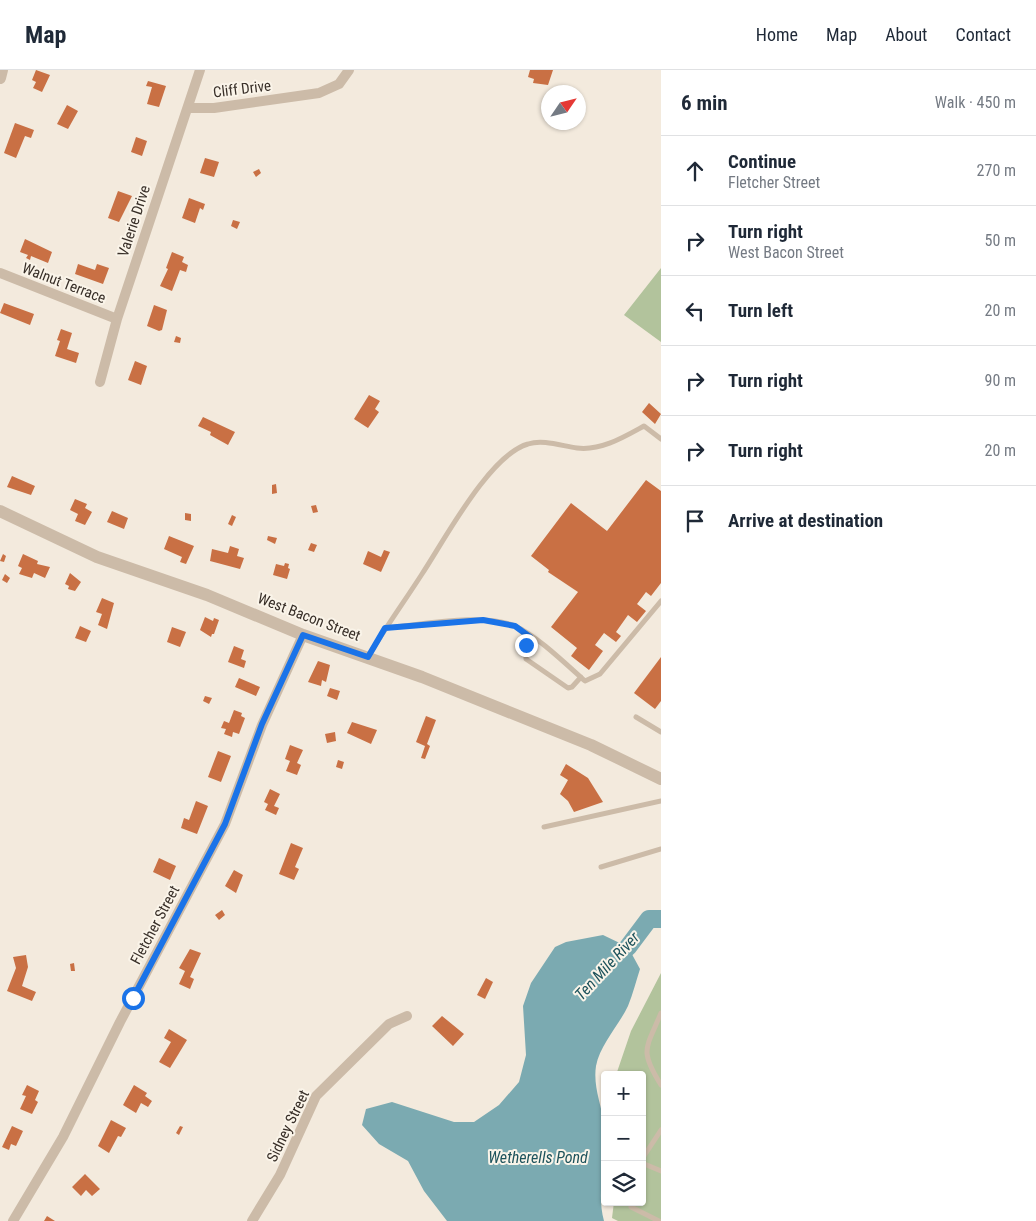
<!DOCTYPE html>
<html lang="en">
<head>
<meta charset="utf-8">
<style>
	:root { --surface:#fff; --page:#f2f2f3; --text:#1f2937; --muted:#747a83; --line:#e0e1e3 }
	body { margin:0; font-family:"Roboto Condensed",sans-serif; background:var(--page); color:var(--text) }
	.controls { position:absolute; right:15px; bottom:15px; display:grid; overflow:hidden; border-radius:5px; box-shadow:0 1px 4px #0004 }
	.controls button { width:45px; height:45px; display:grid; place-items:center; padding:0; border:0; border-bottom:1px solid var(--line); background:var(--surface); color:var(--text); font:25px sans-serif }
	.compass { position:absolute; left:541px; top:15px; width:45px; height:45px; border-radius:50%; background:var(--surface); box-shadow:0 1px 4px #0004; rotate:55deg }
	.stop { position:absolute; width:15px; height:15px; margin:-11px; border:4px solid #1a73e8; border-radius:50%; background:#fff }
	.stop.end { background:#1a73e8; border-color:#fff; box-shadow:0 1px 5px #0008 }
	.list { margin:0; padding:0; list-style:none }
	h2 { display:flex; justify-content:space-between; align-items:center; height:65px; margin:0; padding:0 20px; font-size:21px }
	h2 small { font-size:16px; font-weight:400; color:var(--muted) }
	.list li { display:grid; grid-template-columns:32px 1fr auto; gap:15px; align-items:center; box-sizing:border-box; height:70px; padding:0 20px; border-top:1px solid var(--line) }
	.list b { display:block; font-size:19px; white-space:nowrap }
	.list p { margin:0; font-size:16px; white-space:nowrap; color:var(--muted) }
	.list em { font-size:16px; font-style:normal; color:var(--muted) }
	.icon { flex:none; width:28px; height:28px; fill:none; stroke:currentColor; stroke-width:2; stroke-linecap:round; stroke-linejoin:round }
	.map { position:relative; flex:none; width:661px; height:1151px; overflow:hidden }
	header { display:flex; align-items:center; gap:30px; box-sizing:border-box; height:70px; padding:0 25px; background:var(--surface); border-bottom:1px solid var(--line) }
	header strong { font-size:24px }
	nav { display:flex; gap:28px; margin-inline-start:auto; font-size:18px }
	main { display:flex }
	aside { flex:1; background:var(--surface) }
	.map>svg:first-child { display:block }
</style>
</head>
<body>
<header>
<strong>Map</strong>
<nav><a>Home</a><a>Map</a><a>About</a><a>Contact</a></nav>
</header>
<main>
<div class="map">
<svg width="661" height="1151" viewBox="0 0 661 1151">
	<rect width="100%" height="100%" fill="#f3eadd"/>
	<path fill="#b2c39c" d="M661 198V272L624 245Z
		M661 903V1151H618L612 1148 614 1132H642V1005H616L631 961Z"/>
	<path fill="#7baab1" d="M603 865 628 877 640 899C636 911 633 924 628 936 619 955 600 975 596 996 593 1016 601 1034 604 1053 609 1086 595 1118 604 1151H447L424 1121 408 1091 379 1074 362 1055 366 1039 392 1032 454 1052H474L499 1035 519 1012 526 985 523 936 531 913 555 877 566 872Z"/>
	<g fill="none" stroke-linecap="round" stroke-linejoin="round">
		<path stroke="#7baab1" stroke-width="18" d="M612 892 628 877 649 849H661"/>
	</g>
	<path fill="#c97044" d="M36 0 50 5 42 22 33 18 36 12 32 10Z
		M530 0H553L548 15 533 13 534 9 528 7Z
		M148 11 166 16 159 37 147 34 152 17 146 16Z
		M67 35 78 41 68 59 57 54Z
		M15 53 34 60 31 68 25 66 16 88 4 83Z
		M136 67 147 71 142 86 131 82Z
		M205 88 219 92 214 107 200 103Z
		M259 99 261 103 256 107 253 102Z
		M118 121 132 126 119 152 108 148Z
		M189 128 205 134 203 140 200 138 195 153 182 148Z
		M233 150 240 152 237 159 231 156Z
		M25 169 52 182 48 193 31 186 30 190 26 188 28 185 20 182Z
		M172 182 184 187 182 192 188 195 186 202 180 200 172 221 160 216 168 199 166 198Z
		M78 194 95 200 97 194 109 198 103 214 75 204Z
		M4 233 34 244 30 255 0 243Z
		M154 235 167 240 162 260 159 261 147 256Z
		M61 259 72 263 67 279 79 283 76 293 55 286 60 271 57 270Z
		M176 266 181 268 180 273 174 272Z
		M135 291 147 296 141 315 128 310Z
		M369 325 380 331 375 339 379 342 368 358 354 349Z
		M649 333 661 344 655 354 642 342Z
		M203 347 235 362 228 375 210 365 211 362 198 356Z
		M12 406 35 416 31 425 7 417Z
		M646 410 661 421V513L651 526 646 522 637 534 646 541 637 552 628 545 616 562 621 566 616 572 604 563 595 575 603 581 589 600 571 586 577 578 551 557 578 522 548 502 549 500 531 486 571 433 607 461Z
		M276 414 277 423 272 424V415Z
		M75 429 87 434 85 438 92 442 85 455 75 451 78 444 70 440Z
		M316 435 318 442 313 443 311 436Z
		M112 441 128 448 124 459 107 452Z
		M185 443 191 444V451L185 450Z
		M232 445 236 447 232 456 228 454Z
		M169 466 194 476 186 494 180 492 182 487 164 479Z
		M268 466 277 468 275 474 267 470Z
		M311 473 317 475 314 482 308 480Z
		M230 476 239 479 237 486 244 488 240 499 210 491 212 479 228 483Z
		M384 480 390 482 381 502 363 494 368 481 381 487Z
		M3 484 6 486 4 492 0 491Z
		M23 484 38 491 37 494 50 497 45 508 34 503 32 508 19 504 22 498 18 496Z
		M285 493 289 494 288 498 290 499 287 509 273 505 276 494 284 496Z
		M70 503 81 512 75 521 68 519 69 516 65 514Z
		M5 504 10 508 7 513 2 510Z
		M102 528 114 533 107 559 98 555 102 544 96 542Z
		M205 547 213 551 214 548 219 550 214 564H212L211 567 200 560Z
		M80 556 91 561 86 572 75 568Z
		M172 557 186 562 180 577 167 572Z
		M234 576 244 580 241 589 246 591 244 598 228 592Z
		M661 587V631L655 639 634 623Z
		M318 591 330 595 326 612 322 610 321 616 308 612Z
		M239 608 260 617 256 626 235 617Z
		M330 618 340 621 337 630 327 626Z
		M205 626 212 628 209 634 203 631Z
		M234 640 242 643 241 646 245 648 239 664 233 662 232 667 224 664 226 659 221 658 224 651 229 653Z
		M426 646 436 650 427 674 430 676 425 689 421 688 425 676 416 672Z
		M352 652 377 660 371 674 347 663Z
		M335 662 336 671 327 673 325 664Z
		M290 675 303 680 297 693 301 695 297 705 286 701 290 691 285 689Z
		M218 681 231 686 221 712 208 707Z
		M338 690 344 692 342 699 336 697Z
		M566 694 588 708 603 732 574 742 568 731 560 724 568 710 560 705Z
		M270 719 280 724 274 736 279 738 276 745 265 740 268 734 264 732Z
		M196 731 208 736 197 764 181 758 184 748 189 750Z
		M291 773 303 778 295 797 299 799 294 810 279 804Z
		M159 788 176 796 170 810 153 802Z
		M234 800 243 805 236 823 225 816Z
		M222 840 225 845 219 850 215 845Z
		M190 879 201 883 190 907 194 909 190 919 179 914 185 901 179 898Z
		M26 885 28 897 22 916 36 922 32 931 7 921 16 898 13 887Z
		M74 893 75 901H71L70 894Z
		M486 908 493 912 485 929 477 925Z
		M442 946 464 964 453 976 432 956Z
		M169 959 187 970 170 998 159 992 171 972 164 968Z
		M27 1015 39 1021 35 1030 38 1032 32 1044 20 1039 26 1026 22 1025Z
		M134 1015 147 1023 145 1026 152 1031 148 1037 141 1033 136 1043 123 1035Z
		M111 1050 126 1058 121 1067 118 1066 109 1083 98 1076Z
		M12 1056 23 1061 16 1076 11 1074 9 1080 2 1077Z
		M180 1056 183 1057 179 1065 176 1063Z
		M85 1104 100 1119 92 1126 86 1120 81 1126 72 1117Z
		M47 1146 55 1151H44Z"/>
	<g fill="none" stroke-linecap="round" stroke-linejoin="round">
		<path stroke="#ccbba8" stroke-width="5" d="M385 558C421 555 483 542 515 556 536 565 567 595 585 611L600 604 661 531
			M530 567 526 575V589L568 618 572 617 581 607
			M368 587C385 558 404 532 422 504 444 471 489 385 528 374 543 369 562 376 577 378 601 381 624 367 644 356L661 369
			M636 647 661 662
			M544 757 661 731
			M601 797 661 779
			M661 943C646 979 639 980 661 1015
			M642 1089 661 1060
			M642 1093 661 1101
			M630 1132 631 1137 659 1151"/>
		<path stroke="#ccbba8" stroke-width="10" d="M188 38H214L319 23 339 14 349 0
			M0 203 117 249
			M100 312 117 249 200 0
			M13 1151 63 1067 120 952 225 754 262 655 303 565
			M252 1151 280 1105 316 1026 389 954 407 946"/>
		<path stroke="#ccbba8" stroke-width="12" d="M0 8 2 0
			M0 441 97 487 207 525 303 565 422 607 591 675 661 709"/>
	</g>
	<g fill="none" stroke-linecap="round" stroke-linejoin="round">
		<path stroke="#1a73e8" stroke-width="6" d="M133 928 225 754 262 654 303 565 368 587 385 558 483 550 515 556 530 567 526 575"/>
	</g>
	<g text-anchor="middle" dominant-baseline="central" stroke-width="4" stroke-linejoin="round" paint-order="stroke">
		<g font-size="15" fill="#382f28" stroke="#faf4e9">
			<text transform="translate(242 19) rotate(-7)">Cliff Drive</text>
			<text transform="translate(134 151) rotate(-72)">Valerie Drive</text>
			<text transform="translate(64 213) rotate(21)">Walnut Terrace</text>
			<text transform="translate(309 547) rotate(21)">West Bacon Street</text>
			<text transform="translate(155 855) rotate(-62)">Fletcher Street</text>
			<text transform="translate(288 1056) rotate(-64)">Sidney Street</text>
		</g>
		<g font-size="16" font-style="italic" fill="#1d525b" stroke="#faf4e9">
			<text transform="translate(607 896) rotate(-47)">Ten Mile River</text>
			<text x="538" y="1087">Wetherells Pond</text>
		</g>
	</g>
</svg>
<div class="controls">
<button>+</button>
<button>−</button>
<button><svg class="icon" aria-label="layers" viewBox="0 0 24 24"><path d="M12 4l9 5-9 5-9-5zM3 14l9 5 9-5"/></svg></button>
</div>
<svg class="compass" viewBox="-18 -18 36 36"><path d="M0-13l5 13h-10z" fill="#e53935"/><path d="M0 13l5-13h-10z" fill="#747a83"/></svg>
<div class="stop" style="left:133px;top:928px"></div>
<div class="stop end" style="left:526px;top:575px"></div>
</div>
<aside>
<h2>6 min<small>Walk · 450 m</small></h2>
<ul class="list">
<li><svg class="icon" aria-label="ahead" viewBox="0 0 24 24"><path d="M12 20V5M6 11l6-6 6 6"/></svg><div><b>Continue</b><p>Fletcher Street</p></div><em>270 m</em></li>
<li><svg class="icon" aria-label="right" viewBox="0 0 24 24"><path d="M7 20v-9h11M14 6l5 5-5 5"/></svg><div><b>Turn right</b><p>West Bacon Street</p></div><em>50 m</em></li>
<li><svg class="icon" aria-label="left" viewBox="0 0 24 24"><path d="M17 20v-9H6M10 6l-5 5 5 5"/></svg><div><b>Turn left</b></div><em>20 m</em></li>
<li><svg class="icon" aria-label="right" viewBox="0 0 24 24"><path d="M7 20v-9h11M14 6l5 5-5 5"/></svg><div><b>Turn right</b></div><em>90 m</em></li>
<li><svg class="icon" aria-label="right" viewBox="0 0 24 24"><path d="M7 20v-9h11M14 6l5 5-5 5"/></svg><div><b>Turn right</b></div><em>20 m</em></li>
<li><svg class="icon" aria-label="arrive" viewBox="0 0 24 24"><path d="M6 21V4h12l-3 4 3 4H6"/></svg><div><b>Arrive at destination</b></div></li>
</ul>
</aside>
</main>
</body>
</html>
